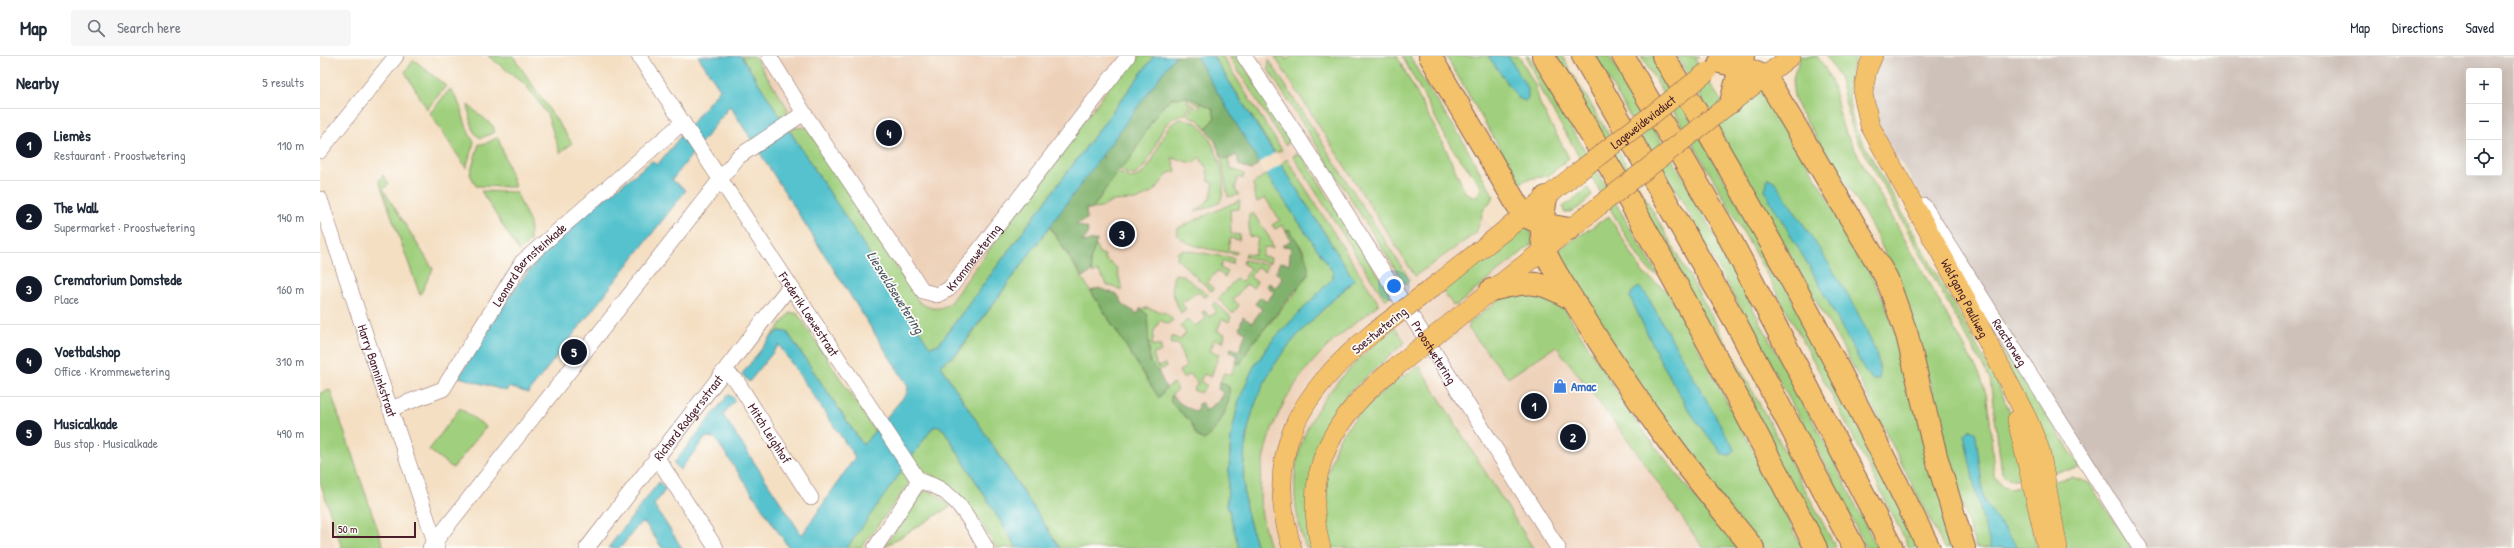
<!DOCTYPE html>
<html lang="en">
<head>
<meta charset="utf-8">
<style>
	:root { --surface:#fff; --page:#f6f6f7; --text:#1f2937; --muted:#747a83; --line:#e0e1e3; --accent:#111827 }
	body { margin:0; font-family:"Patrick Hand",sans-serif; background:var(--page); color:var(--text) }
	.controls { position:absolute; right:12px; top:12px; display:grid; overflow:hidden; border-radius:4px; box-shadow:0 4px 16px #0002 }
	.controls button { width:36px; height:36px; display:grid; place-items:center; padding:0; border:0; border-bottom:1px solid var(--line); background:var(--surface); color:var(--text); font:20px sans-serif }
	.scale { position:absolute; left:12px; bottom:10px; width:84px; box-sizing:border-box; padding-left:4px; border:2px solid #4a1f2b; border-top:0; font-size:11px; line-height:14px; white-space:nowrap; color:#4a1f2b; -webkit-text-stroke:3px #fdfcf7; paint-order:stroke }
	.you { position:absolute; left:1074px; top:230px; width:14px; height:14px; margin:-10px; border:3px solid #fff; border-radius:50%; background:#1a73e8; box-shadow:0 0 0 6px #1a73e833 }
	.badge { display:grid; place-items:center; width:26px; height:26px; border-radius:50%; background:var(--accent); color:#fff; font-size:13px; font-weight:700 }
	.pin { position:absolute; translate:-50% -50%; border:2px solid #fff; box-shadow:0 1px 4px #0006 }
	.list { margin:0; padding:0; list-style:none }
	h2 { display:flex; justify-content:space-between; align-items:center; height:52px; margin:0; padding:0 16px; font-size:17px }
	h2 small { font-size:13px; font-weight:400; color:var(--muted) }
	.list li { display:grid; grid-template-columns:26px 1fr auto; gap:12px; align-items:center; box-sizing:border-box; height:72px; padding:0 16px; border-top:1px solid var(--line) }
	.list b { display:block; font-size:15px; white-space:nowrap }
	.list p { margin:0; font-size:13px; white-space:nowrap; color:var(--muted) }
	.list em { font-size:13px; font-style:normal; color:var(--muted) }
	.icon { flex:none; width:22px; height:22px; fill:none; stroke:currentColor; stroke-width:2; stroke-linecap:round; stroke-linejoin:round }
	.map { position:relative; flex:none; width:2194px; height:492px; overflow:hidden }
	header { display:flex; align-items:center; gap:24px; box-sizing:border-box; height:56px; padding:0 20px; background:var(--surface); border-bottom:1px solid var(--line) }
	header strong { font-size:19px }
	nav { display:flex; gap:22px; margin-inline-start:auto; font-size:14px }
	.search { width:280px; height:36px; background:var(--page); display:flex; align-items:center; gap:10px; box-sizing:border-box; padding:0 14px; border-radius:4px; color:var(--muted); font-size:15px }
	main { display:flex }
	aside { flex:1; background:var(--surface) }
	.map>svg:first-child { display:block }
</style>
</head>
<body>
<header>
<strong>Map</strong>
<div class="search"><svg class="icon" aria-label="search" viewBox="0 0 24 24"><circle cx="10" cy="10" r="6"/><path d="M15 15l6 6"/></svg>Search here</div>
<nav><a>Map</a><a>Directions</a><a>Saved</a></nav>
</header>
<main>
<aside>
<h2>Nearby<small>5 results</small></h2>
<ul class="list">
<li><span class="badge">1</span><div><b>Liemès</b><p>Restaurant · Proostwetering</p></div><em>110 m</em></li>
<li><span class="badge">2</span><div><b>The Wall</b><p>Supermarket · Proostwetering</p></div><em>140 m</em></li>
<li><span class="badge">3</span><div><b>Crematorium Domstede</b><p>Place</p></div><em>160 m</em></li>
<li><span class="badge">4</span><div><b>Voetbalshop</b><p>Office · Krommewetering</p></div><em>310 m</em></li>
<li><span class="badge">5</span><div><b>Musicalkade</b><p>Bus stop · Musicalkade</p></div><em>490 m</em></li>
</ul>
</aside>
<div class="map">
<svg width="2194" height="492" viewBox="0 0 2194 492">
	<rect width="100%" height="100%" fill="#fdfcf7"/>
	<filter id="ink" filterUnits="userSpaceOnUse"><feTurbulence type="fractalNoise" baseFrequency=".025" numOctaves="2"/><feDisplacementMap in="SourceGraphic" scale="8" xChannelSelector="R" yChannelSelector="G"/><feConvolveMatrix kernelMatrix="1 2 1 2 8 2 1 2 1" color-interpolation-filters="sRGB"/></filter>
	<filter id="wash" filterUnits="userSpaceOnUse"><feTurbulence type="fractalNoise" baseFrequency=".012" numOctaves="4" result="noise"/><feDisplacementMap in="SourceGraphic" scale="16" xChannelSelector="R" yChannelSelector="G"/><feGaussianBlur stdDeviation="0.9" result="paint"/><feColorMatrix in="noise" values="0 0 0 0 0 0 0 0 0 0 0 0 0 0 0 0 0 1.4 0 .05"/><feComposite in="paint" operator="in"/></filter>
	<g filter="url(#wash)">
		<rect width="100%" height="100%" fill="#f4dfc3"/>
		<path fill="#eed1b9" d="M426 0H1077L1124 89 1145 136 1304 351 1402 492H717L614 289Z
			M0 448 15 492H0Z"/>
		<path fill="#cec1b9" fill-rule="evenodd" d="M1563 0H2194V492H1827L1559 73 1552 52V29L1557 10ZM2149 15H2179V117H2149Z"/>
		<path fill="#a0d07e" stroke="#757854" d="M168 0H193L252 87 240 97 227 58 205 28Z
			M421 0H434L468 53 466 59 461 62Z
			M812 0H834L619 288 609 291 470 75 475 72 486 71 599 246C610 253 617 255 629 248Z
			M893 0H902L962 94 955 97Z
			M909 0H917L970 81 966 90Z
			M964 0 966 4 972 0H1077L1124 89 1145 136 1152 141 1158 139 1161 133 1160 128 1131 91 1082 0H1090L1104 26 1140 80 1174 141 1164 153 1156 177 1095 220 955 1Z
			M1126 0H1199L1215 29 1220 48 1249 102 1228 120 1208 123 1200 127Z
			M1206 0H1209L1338 219 1332 217 1319 202 1222 37Z
			M1231 0H1242C1339 161 1429 326 1516 492H1505Z
			M1275 0H1289L1362 119 1513 403 1557 492H1546L1504 407 1355 132 1327 90Z
			M1321 0H1334L1468 235 1601 492H1589C1507 324 1417 160 1321 0Z
			M1357 0H1380L1375 3 1411 61 1445 32 1551 219 1564 244 1575 276 1636 492H1624L1528 301Z
			M1477 0H1497C1516 26 1515 42 1523 72L1660 319 1666 338 1670 363 1674 420 1683 431 1691 433 1707 429V453L1717 492H1656C1622 393 1608 286 1562 191 1539 143 1507 99 1479 54 1471 36 1470 21 1480 5Z
			M1506 0H1537C1525 22 1528 51 1536 74L1676 324 1696 370 1706 421 1689 424 1682 417 1670 323 1533 76 1519 20Z
			M94 4 126 30 107 53 85 16Z
			M949 4 1090 224 1085 228 948 13Z
			M130 33C144 48 142 69 154 86L146 112 110 57Z
			M868 41 892 52 895 61 886 73 880 65 868 59 873 49 879 53 881 50 868 43 867 46 871 48 866 58C833 60 840 106 814 119L805 117 799 113 810 103 838 55 852 42Z
			M148 49 173 70 175 76 161 82C150 78 150 60 148 49Z
			M860 63C866 64 871 64 876 67 893 78 912 129 899 147L875 156C886 148 894 141 893 126H889L887 113 879 101 873 107 852 102 856 115 849 117 835 134 827 139 816 144 793 145 781 152 772 153 797 116 811 122C841 117 833 74 860 63Z
			M178 81 195 131 156 130 150 118 159 88H165Z
			M976 98 983 101 1071 239 1065 244 973 100Z
			M901 101 908 103 910 112 924 118 923 123 918 121 915 133 919 139 908 141Z
			M967 103 1059 248C1039 264 1017 280 999 299 964 336 939 387 940 438 940 456 945 475 950 492H937C933 477 927 460 925 445 919 391 931 336 965 293 986 268 1011 246 1034 224L961 108Z
			M946 118 1013 216V222L952 285 933 312 911 380 907 447 919 492H740L620 309 638 297 729 170 839 342 846 332 854 327 858 334 851 339V347L870 365 877 380 884 384C898 374 912 348 909 331L900 326 904 317 911 319 916 307 920 308 930 290 977 235 985 197 969 173 966 175 962 169 955 173 952 169 960 164 945 142 937 146 934 138V127Z
			M63 119 69 128 63 133 113 213 100 239 59 125Z
			M1268 132 1272 139C1265 146 1255 158 1244 156L1243 151Z
			M161 135 196 136 210 167V185L199 195Z
			M920 144 919 153 910 154 911 178 920 179 919 184 910 182 908 194 917 196 916 198C898 194 870 193 857 179L858 172 862 170Z
			M933 157 949 181 953 192 944 191 942 200 951 202 950 207 925 201 926 197 935 199 938 182 929 180V159Z
			M1289 160 1323 217 1348 236 1438 403 1482 492H1441L1353 383 1235 196Z
			M1203 170C1212 173 1213 179 1212 188L1137 249H1133L1123 235Z
			M775 188 779 197 785 199 784 202 797 212 802 234 787 229 778 215 773 218 770 205Z
			M863 194 914 202 912 208 903 205 900 212 908 216 905 221 897 215 887 227 894 233 891 235 857 203 858 196Z
			M924 204 948 209 945 215 937 211 930 221 937 226 933 232 926 228 913 244 919 249 913 258 898 243 916 223 922 226 931 212 923 208Z
			M855 218 862 219 888 239 884 242 879 236 861 247 866 253 861 257C855 245 848 231 855 218Z
			M1205 231 1240 246 1315 364 1367 431 1418 492H1383L1311 388 1236 290 1188 322 1148 272 1150 270 1148 268 1185 239Z
			M895 246 911 261 909 266 902 263 897 275 905 278 903 286 895 283 890 295 899 298 891 321 884 318 880 325 887 330 880 337 873 334 878 327 870 318 863 322 859 315 866 311 859 288H851L852 280 860 284 866 277 860 270 869 263 875 270 886 263 882 256 885 255 889 261 897 256 892 249Z
			M827 252 846 257 853 264 848 268 840 264 834 275 832 289 841 290V296L833 298 837 311 845 308 846 311 838 315 830 307 827 258 820 253Z
			M470 257H477L555 375 543 389 467 276 459 275 450 282Z
			M1075 271 1085 286 1028 337 1012 360 1004 376 998 393 992 492H986C951 391 1002 333 1075 271Z
			M1678 286 1761 412 1729 417Z
			M1099 310 1213 492H1006L1003 433 1018 384 1045 350 1082 320 1083 321Z
			M10 334 64 492H22L0 426V337Z
			M140 352 166 371 133 412 109 394Z
			M619 370 624 374 697 492H676C664 473 654 452 637 436 626 425 603 417 588 405L613 371Z
			M583 413 591 425 541 492H525Z
			M1752 421 1769 427 1812 492H1742L1730 426Z
			M604 435 614 437 631 450 564 491Z"/>
		<path fill="#80b26d" stroke="#65684c" d="M855 0H876L940 107 931 114 919 109 917 99 908 103 901 101 895 85 886 73 895 61 892 52 868 41 852 42 838 55 810 103 797 116 772 153H766L767 163 756 168 768 173 767 180 762 186 777 184 770 205 772 216 763 221 729 170 781 100 784 102 782 99Z
			M969 173C978 188 990 201 988 219L930 290 920 308 916 307 918 300 910 296 911 292 919 295 926 276 919 273 923 261 932 267 942 253 935 248 940 241 947 246 954 236 947 230 949 227 956 232 963 221 956 217 961 206 969 208 971 191 962 190 971 184 966 175Z
			M779 232 798 239 803 249 818 258 820 253 827 258 830 307 838 315 846 332 839 342 771 235Z
			M900 326 909 331C912 348 898 374 884 384L877 380 870 365 851 347V339L861 348 876 356 879 347H882L885 355 900 344 904 337 898 333Z"/>
		<path fill="#55c2ce" stroke="#50707c" d="M378 0H421L610 291 619 288 834 0H855L637 297 620 309 740 492H697L624 374 619 370 613 371 527 492H469L395 382 386 381 360 414 354 407 409 338 415 344 403 359 482 479 535 401 459 289 429 326 422 318 450 282 459 275 467 276 543 389 587 337 588 330 410 50 352 124 366 134 208 337 189 331 186 335 139 321C159 289 177 256 200 226 236 178 285 142 332 105L337 109 400 33Z
			M876 0H893L1034 224C1011 246 986 268 966 293 931 336 919 391 925 445 927 460 933 477 937 492H919L907 447 911 380 919 344 933 312 952 285 1013 222V216L946 118Z
			M1168 0H1188L1208 33V43L1205 45 1198 42Z
			M1448 122 1454 125C1474 155 1571 292 1559 323H1552L1545 315 1493 217 1449 143 1445 134Z
			M1319 231 1326 238 1412 389 1414 394 1410 399 1402 398 1369 355 1338 300 1310 241 1312 236Z
			M1650 373 1654 375 1656 379 1664 445 1698 492H1671L1656 438 1644 378Z
			M339 426 346 433 334 449 362 492H342L325 467 321 466 300 492H288Z"/>
		<path fill="#f4dfc3" d="M956 96 963 107 945 119 938 108Z"/>
	</g>
	<g filter="url(#ink)">
		<g fill="none" stroke-linecap="round" stroke-linejoin="round">
			<defs>
				<g id="minor">
					<path id="s1" d="M319 0 599 425"/>
					<path id="s2" d="M449 0 484 57 603 235 617 239 629 233 808 0"/>
					<path id="s3" d="M924 0 982 87 1238 492"/>
					<path d="M0 95 76 0"/>
					<path id="s4" d="M0 143 117 492"/>
					<path id="s5" d="M1604 150 1820 492"/>
					<path id="s6" d="M404 315 416 324 491 442"/>
					<path id="s7" d="M70 353 123 333 202 206 362 67"/>
					<path d="M336 400 396 492"/>
					<path d="M599 425C635 432 649 463 666 492"/>
					<path d="M110 492 418 101 484 57"/>
					<path id="s8" d="M267 492 470 230"/>
					<path d="M555 492 599 425"/>
				</g>
				<g id="major">
					<path id="s9" d="M1553 0 1547 14 1543 38 1550 70 1638 228 1708 364 1720 394 1738 492"/>
					<path d="M1407 50 1471 0"/>
					<path d="M1121 225 1258 116"/>
					<path d="M1142 258 1279 150"/>
					<path d="M1697 364 1727 492"/>
					<path d="M972 492C942 396 980 336 1054 276"/>
					<path d="M1001 492C980 414 1016 357 1076 311"/>
				</g>
				<path id="highway" d="M1110 0 1203 159 1222 168 1249 173
					M1223 0C1322 159 1410 325 1496 492
					M1263 0 1415 265 1534 492
					M1303 0 1409 181 1572 492
					M1343 0C1440 159 1527 325 1609 492
					M1400 6 1422 11 1446 21 1567 223 1587 279 1616 400 1644 492
					M1411 46 1423 0
					M1226 141C1224 157 1219 175 1224 192 1230 211 1251 240 1262 258 1312 341 1371 417 1433 492
					M1171 234C1209 225 1219 223 1253 244"/>
			</defs>
			<use href="#minor" stroke="#866260" stroke-width="16"/>
			<use href="#major" stroke="#866260" stroke-width="20"/>
			<use href="#highway" stroke="#866260" stroke-width="24"/>
			<use href="#minor" stroke="#fff" stroke-width="15"/>
			<use href="#major" stroke="#f4c26a" stroke-width="19"/>
			<use href="#highway" stroke="#f4c26a" stroke-width="22"/>
			<defs>
				<g id="major-bridge">
					<path id="s10" d="M1258 116 1387 16"/>
					<path d="M1279 150 1407 50"/>
					<path d="M1054 276 1121 225"/>
					<path d="M1076 311 1142 258"/>
				</g>
			</defs>
			<use href="#major-bridge" stroke="#866260" stroke-width="20" stroke-linecap="butt"/>
			<use href="#major-bridge" stroke="#f4c26a" stroke-width="19"/>
		</g>
	</g>
	<defs>
		<symbol id="shop-bare" viewBox="-9 -9 18 18"><path d="M-5-2.5h2.3a2.7 3.5 0 0 1 5.4 0H5L5.5 6h-11ZM-1.5-2.5h3a1.5 2.3 0 0 0-3 0Z" fill="#3f7fe0" stroke="#fdfcf7" stroke-width="2.5" paint-order="stroke"/></symbol>
	</defs>
	<g fill-rule="evenodd">
		<use href="#shop-bare" x="1230" y="320" width="20" height="20"/>
	</g>
	<g text-anchor="middle" dominant-baseline="central" stroke-width="3.5" stroke-linejoin="round" paint-order="stroke">
		<g font-size="13" fill="#4a1f2b" stroke="#fdfcf7">
			<text stroke="none"><textPath href="#s10" startOffset="82">Lageweideviaduct</textPath></text>
			<text stroke="none"><textPath href="#s2" startOffset="349">Krommewetering</textPath></text>
			<text stroke="none"><textPath href="#s7" startOffset="209">Leonard Bernsteinkade</textPath></text>
			<text stroke="none"><textPath href="#s9" startOffset="269">Wolfgang Pauliweg</textPath></text>
			<text stroke="none"><textPath href="#s1" startOffset="309">Frederik Loewestraat</textPath></text>
			<text transform="translate(1059 274) rotate(-39)">Soestwetering</text>
			<text stroke="none"><textPath href="#s5" startOffset="161">Reactorweg</textPath></text>
			<text stroke="none"><textPath href="#s3" startOffset="352">Proostwetering</textPath></text>
			<text stroke="none"><textPath href="#s4" startOffset="181">Harry Banninkstraat</textPath></text>
			<text stroke="none"><textPath href="#s8" startOffset="165">Richard Rodgersstraat</textPath></text>
			<text stroke="none"><textPath href="#s6" startOffset="78">Mitch Leighhof</textPath></text>
		</g>
		<g font-size="13" font-weight="bold" fill="#366cbe" stroke="#fdfcf7" text-anchor="start">
			<text x="1251" y="330">Amac</text>
		</g>
		<g font-size="14" font-style="italic" fill="#4e5864" stroke="#fdfcf7">
			<text transform="translate(576 236) rotate(58)">Liesveldsewetering</text>
		</g>
	</g>
</svg>
<div class="controls">
<button>+</button>
<button>−</button>
<button><svg class="icon" aria-label="locate" viewBox="0 0 24 24"><circle cx="12" cy="12" r="6"/><path d="M12 2v4M12 18v4M2 12h4M18 12h4"/></svg></button>
</div>
<div class="scale">50 m</div>
<div class="you"></div>
<div class="pin badge" style="left:1214px;top:350px">1</div>
<div class="pin badge" style="left:1253px;top:381px">2</div>
<div class="pin badge" style="left:802px;top:178px">3</div>
<div class="pin badge" style="left:569px;top:77px">4</div>
<div class="pin badge" style="left:254px;top:296px">5</div>
</div>
</main>
</body>
</html>
